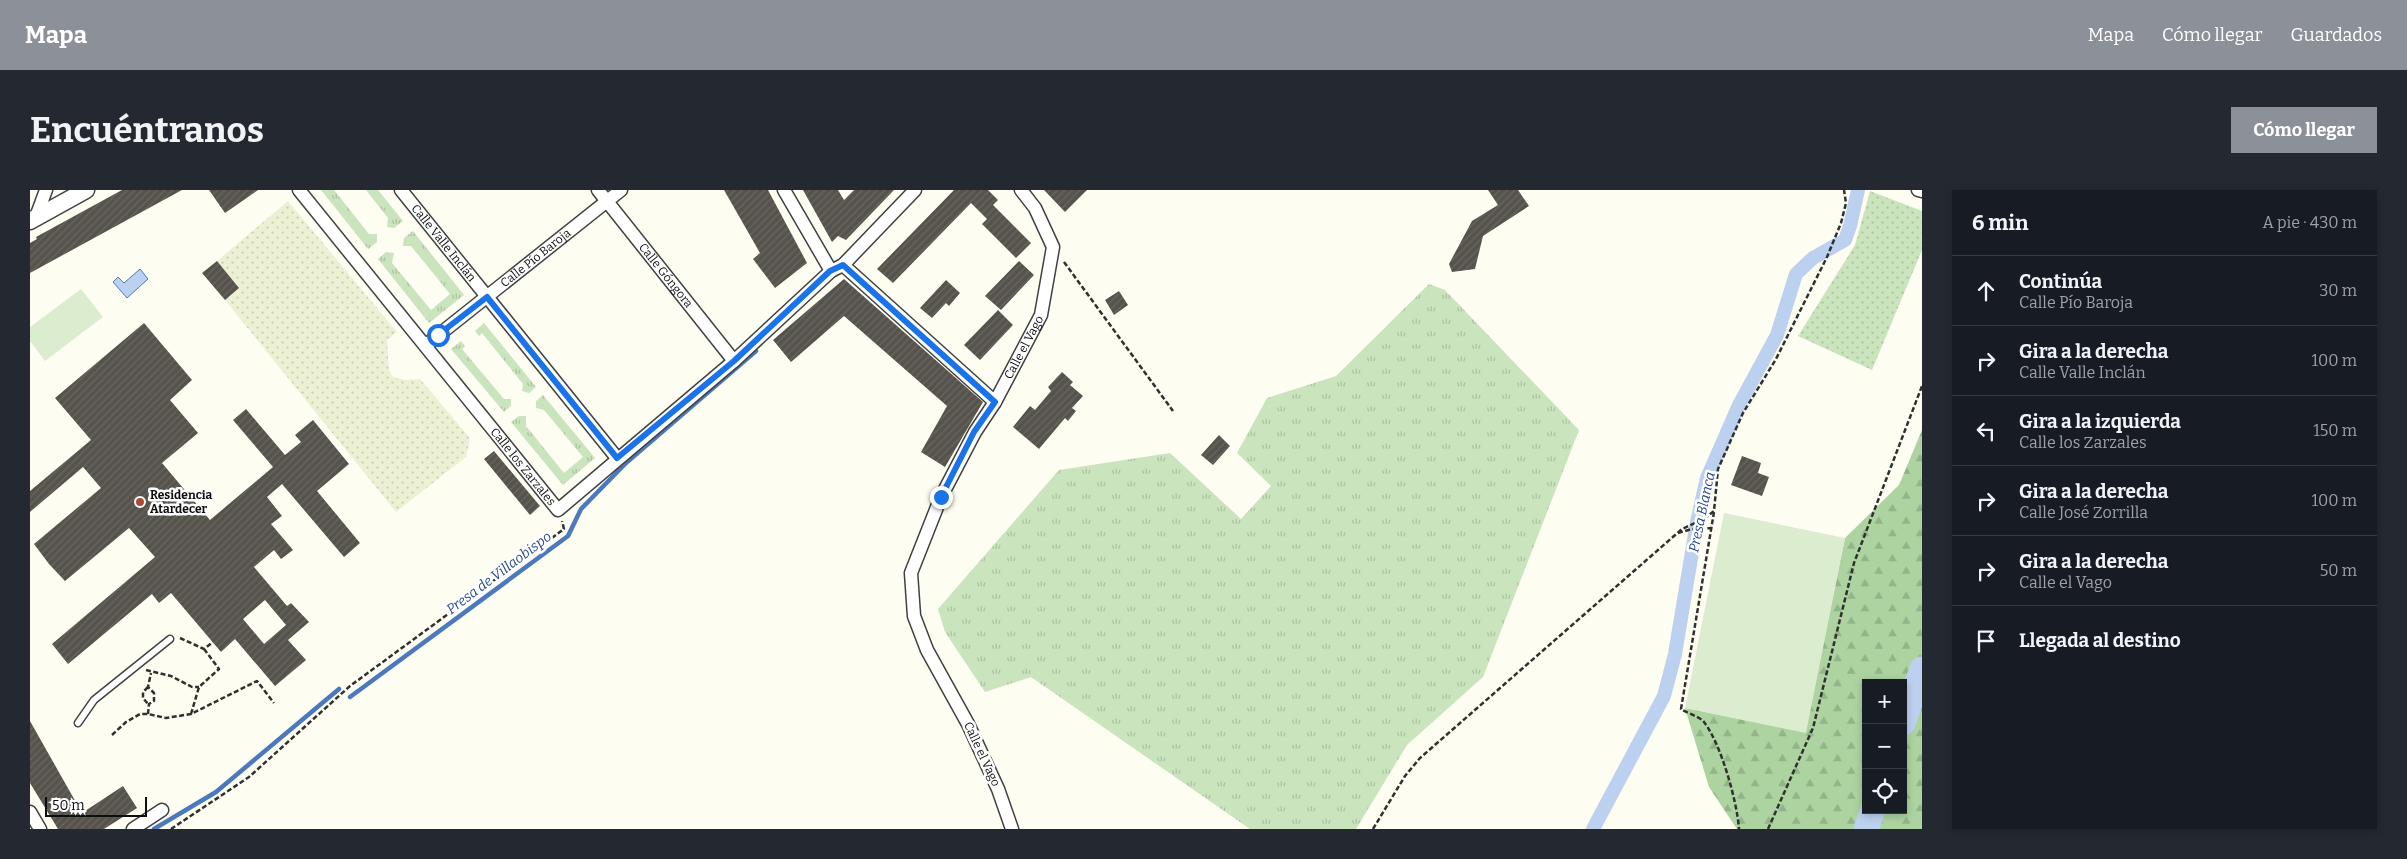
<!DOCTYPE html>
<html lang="es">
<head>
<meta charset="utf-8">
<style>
	:root { --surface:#171b24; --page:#242831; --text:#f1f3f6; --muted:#9ea1a6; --line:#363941; --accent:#8c9099 }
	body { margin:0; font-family:Bitter,serif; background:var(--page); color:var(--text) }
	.controls { position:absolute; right:15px; bottom:15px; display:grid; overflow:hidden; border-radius:0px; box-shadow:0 2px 8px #0003 }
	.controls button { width:45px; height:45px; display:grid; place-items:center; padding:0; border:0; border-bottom:1px solid var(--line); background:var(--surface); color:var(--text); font:25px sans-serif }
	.scale { position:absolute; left:15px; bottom:12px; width:102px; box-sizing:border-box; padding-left:5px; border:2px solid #0e0e0e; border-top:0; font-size:14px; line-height:18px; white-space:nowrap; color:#0e0e0e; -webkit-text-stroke:4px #fff; paint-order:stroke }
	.stop { position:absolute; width:15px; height:15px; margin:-11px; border:4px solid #1a73e8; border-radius:50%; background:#fff }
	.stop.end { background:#1a73e8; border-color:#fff; box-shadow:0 1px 5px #0008 }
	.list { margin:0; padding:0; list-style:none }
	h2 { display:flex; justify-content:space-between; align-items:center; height:65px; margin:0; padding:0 20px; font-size:21px }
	h2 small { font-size:16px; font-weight:400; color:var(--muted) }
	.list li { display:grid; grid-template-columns:32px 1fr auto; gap:15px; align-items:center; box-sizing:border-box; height:70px; padding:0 20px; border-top:1px solid var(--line) }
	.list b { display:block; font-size:19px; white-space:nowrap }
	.list p { margin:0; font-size:16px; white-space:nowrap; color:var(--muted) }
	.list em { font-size:16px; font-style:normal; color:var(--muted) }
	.icon { flex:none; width:28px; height:28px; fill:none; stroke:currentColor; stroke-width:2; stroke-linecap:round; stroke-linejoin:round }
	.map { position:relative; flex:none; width:1892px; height:639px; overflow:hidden; border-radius:0px }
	header { display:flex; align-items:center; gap:30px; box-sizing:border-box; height:70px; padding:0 25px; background:var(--accent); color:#fff }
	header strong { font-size:24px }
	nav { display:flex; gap:28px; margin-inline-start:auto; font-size:18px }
	.intro { display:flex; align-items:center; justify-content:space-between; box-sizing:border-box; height:120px; padding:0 30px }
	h1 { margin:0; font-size:35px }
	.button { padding:12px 22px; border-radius:0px; background:var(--accent); color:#fff; font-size:18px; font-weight:700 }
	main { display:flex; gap:30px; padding:0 30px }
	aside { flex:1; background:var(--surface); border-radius:0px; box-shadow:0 2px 8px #0003 }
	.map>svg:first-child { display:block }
</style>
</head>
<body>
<header>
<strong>Mapa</strong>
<nav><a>Mapa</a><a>Cómo llegar</a><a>Guardados</a></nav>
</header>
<div class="intro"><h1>Encuéntranos</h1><a class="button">Cómo llegar</a></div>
<main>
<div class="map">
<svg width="1892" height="639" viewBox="0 0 1892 639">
	<defs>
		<pattern id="farmland-dots" width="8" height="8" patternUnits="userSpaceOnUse" patternTransform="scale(1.25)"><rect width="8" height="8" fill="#edf1d4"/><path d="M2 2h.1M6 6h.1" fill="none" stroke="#cacdb5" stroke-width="1.8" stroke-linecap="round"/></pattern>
		<pattern id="grass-tufts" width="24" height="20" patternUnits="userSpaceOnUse" patternTransform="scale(1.25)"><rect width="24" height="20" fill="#cae4be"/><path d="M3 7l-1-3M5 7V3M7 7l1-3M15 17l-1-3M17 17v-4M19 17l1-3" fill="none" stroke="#acc2a2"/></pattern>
		<pattern id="forest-firs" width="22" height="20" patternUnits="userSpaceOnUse" patternTransform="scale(1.25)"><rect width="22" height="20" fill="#acd3a0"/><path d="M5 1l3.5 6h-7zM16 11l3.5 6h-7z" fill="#93b489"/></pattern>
		<pattern id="park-dots" width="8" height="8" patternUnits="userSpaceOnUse" patternTransform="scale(1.25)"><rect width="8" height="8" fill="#cae4be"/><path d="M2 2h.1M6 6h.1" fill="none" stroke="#acc2a2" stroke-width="1.8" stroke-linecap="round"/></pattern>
		<pattern id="building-hatch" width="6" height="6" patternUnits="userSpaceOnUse" patternTransform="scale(1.25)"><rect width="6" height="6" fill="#56524c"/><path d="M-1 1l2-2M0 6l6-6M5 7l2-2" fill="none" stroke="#696661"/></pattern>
	</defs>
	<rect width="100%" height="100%" fill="#fdfdf1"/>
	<path fill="url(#farmland-dots)" d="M258 11 367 142 357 150 359 180 363 187 374 190 390 189 440 248 436 267 366 322 195 110 209 98 187 71Z"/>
	<path fill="url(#grass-tufts)" d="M291 0H304L339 44H347V52L338 59Z
		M336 0H348L373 31 364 38 357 37 358 28Z
		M383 41 434 105 399 133 348 69 356 62 364 63 362 73 401 120 420 104 381 56H373L374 48Z
		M1399 94 1415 100 1549 240 1453 487 1377 555 1326 639H1220L1001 487 955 502 915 442 908 419 1029 280 1140 263 1211 329 1241 296 1207 263 1237 208 1306 186Z
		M454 133 506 197 499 203 492 201 493 194 452 143 449 146 445 141Z
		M431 151 435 156 432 159 474 209H481V216L474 222 421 159Z
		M513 205 565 268 533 295 481 232 489 226H496V236L534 283 553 267 514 220 506 218V211Z"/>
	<path fill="url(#forest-firs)" fill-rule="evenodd" d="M1892 240V639H1707L1679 597 1655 518 1775 542 1815 348 1869 295ZM1836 493H1873V620H1836Z"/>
	<path fill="url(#park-dots)" d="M1840 1 1892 21V60L1842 180 1768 146 1825 55Z"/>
	<path fill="#dceccf" d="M51 99 73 127 15 171 0 151V137Z
		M1694 323 1815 348 1776 543 1655 518Z"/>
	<path fill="#bcd1ef" stroke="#4c78bd" d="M110 79 118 89 97 108 83 92 88 87 94 93Z"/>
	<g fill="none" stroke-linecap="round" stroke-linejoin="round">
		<path stroke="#4c78bd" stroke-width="4.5" d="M320 507 538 346 551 319 596 273 726 161
			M124 639 186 602 309 499"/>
		<path stroke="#bcd1ef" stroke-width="14" d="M1563 639 1634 506 1645 464 1667 332 1677 288 1709 215 1747 145 1766 84 1783 68 1815 50 1820 36 1828 0"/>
		<path stroke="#bcd1ef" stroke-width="25" d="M1873 533 1892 479
			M1836 639 1843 620"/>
	</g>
	<path fill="url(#building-hatch)" fill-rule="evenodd" d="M92 0H152L0 83V53L7 49 6 47Z
		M179 0H228L195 23Z
		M694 0H738L777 73 745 98 723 69 730 63Z
		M773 0H808L814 10 824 0H864L816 50 808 46 802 52Z
		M924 0H958L968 10 963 15 1001 53 986 68 952 34 957 29 941 13 863 93 847 79Z
		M1014 0H1057L1035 22Z
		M1458 0H1488L1499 16 1453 46 1445 79 1422 82 1419 74 1442 31 1468 15Z
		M187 71 209 98 195 110 172 83Z
		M989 71 1004 85 971 120 955 106Z
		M814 89 953 212 915 277 891 262 917 216 814 126 761 172 743 150Z
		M916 90 930 103 919 116 916 113 902 128 890 118Z
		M1089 101 1098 115 1084 125 1075 110Z
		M968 120 983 135 950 170 934 155Z
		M114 133 162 190 140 210 168 243 132 273 180 330 243 277 203 230 216 219 255 265 271 252 265 245 283 230 319 274 287 301 330 353 314 367 252 294 237 307 252 326 241 334 263 360 251 369 244 360 224 377 257 416 261 413 279 432 258 450 276 470 245 496 205 449 191 462 141 403 129 413 122 404 38 474 22 454 125 367 99 338 35 391 19 374 4 354 71 298 53 277 0 322V301L61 250 25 208ZM235 410 256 435 234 454 213 429Z
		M1032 182 1043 192 1040 195 1053 206 1042 218 1046 221 1038 231 1035 228 1009 259 983 237 1000 216 1005 220 1021 201 1018 197Z
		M1189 245 1200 256 1183 275 1171 265Z
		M464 261 510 316 500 325 454 269Z
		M1712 266 1731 273 1728 283 1739 287 1732 306 1701 295Z
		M0 531 52 623 93 596 107 618 74 639H28L0 593Z"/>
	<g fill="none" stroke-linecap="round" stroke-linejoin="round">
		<defs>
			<path id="service" d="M48 533 64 510 140 449"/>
			<g id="minor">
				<path id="s1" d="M269 0 528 320 704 171 801 81 813 75 885 0"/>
				<path id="s2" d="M371 0 587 268"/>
				<path id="s3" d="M568 0 704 171"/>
				<path d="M754 0 801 81"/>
				<path d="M1888 0 1892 1"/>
				<path d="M6 27 16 0"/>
				<path d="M813 75 965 212"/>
				<path id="s4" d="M396 155 591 0"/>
				<path d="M0 622 10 639"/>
				<path d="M103 639 132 620"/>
				<path id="s5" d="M982 639 968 599 938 534 897 460 884 426 881 383 911 307 945 242 965 212 1011 125 1023 57 1005 18 991 0"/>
			</g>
			<path id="tertiary" d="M0 31 56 0"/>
		</defs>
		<use href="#service" stroke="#414141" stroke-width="9"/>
		<use href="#minor" stroke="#414141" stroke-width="15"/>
		<use href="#tertiary" stroke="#414141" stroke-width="19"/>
		<path stroke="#303030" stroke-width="2.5" stroke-dasharray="5 2.5" stroke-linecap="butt" d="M1034 72 1143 221
			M1684 322 1651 519C1657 523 1670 527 1674 532 1691 554 1707 611 1709 639
			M1648 343 1662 339 1681 338
			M150 448 174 459 183 452
			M116 480 141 486 162 497H169
			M118 497 113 502V508L118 514
			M118 524 119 514 124 511V503L118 497 121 483
			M161 524 169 497 189 479 174 459
			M82 545 96 532 110 524H118L136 528 161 524 227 491 244 513
			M141 639 219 587 320 496 534 339 532 331
			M1343 639 1375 586 1390 568 1652 339 1674 329 1684 321 1688 279 1713 223 1746 169 1797 67 1811 33 1816 13 1814 0
			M1738 639 1783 538 1824 373 1892 196"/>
		<use href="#service" stroke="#fff" stroke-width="6"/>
		<use href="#minor" stroke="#fff" stroke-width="12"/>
		<use href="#tertiary" stroke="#fff" stroke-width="16"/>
	</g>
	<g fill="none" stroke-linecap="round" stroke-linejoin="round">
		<path stroke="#1a73e8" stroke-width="6" d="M408 145 457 107 587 268 704 171 800 81 813 75 965 212 944 242 911 307"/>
	</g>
	<circle fill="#ad4a37" stroke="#fff" stroke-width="2" cx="110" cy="312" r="5"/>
	<g text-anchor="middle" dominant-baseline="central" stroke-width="5" stroke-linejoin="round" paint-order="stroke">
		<g font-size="12" fill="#0e0e0e" stroke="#fff">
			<text stroke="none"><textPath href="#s2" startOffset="68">Calle Valle Inclán</textPath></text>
			<text stroke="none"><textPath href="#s4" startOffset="140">Calle Pío Baroja</textPath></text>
			<text stroke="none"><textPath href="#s3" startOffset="109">Calle Góngora</textPath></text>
			<text stroke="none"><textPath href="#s5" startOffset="531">Calle el Vago</textPath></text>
			<text stroke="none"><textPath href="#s1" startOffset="356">Calle los Zarzales</textPath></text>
			<text transform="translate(952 564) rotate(65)">Calle el Vago</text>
		</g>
		<g font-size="12" font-weight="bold" fill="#0e0e0e" stroke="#fff" text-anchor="start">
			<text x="120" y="305">Residencia<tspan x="120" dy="14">Atardecer</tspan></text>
		</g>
		<g font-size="14" font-style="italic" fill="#274c91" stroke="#fff">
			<text transform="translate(1672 322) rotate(-78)">Presa Blanca</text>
			<text transform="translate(469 383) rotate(-37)">Presa de Villaobispo</text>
		</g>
	</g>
</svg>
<div class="controls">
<button>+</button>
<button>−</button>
<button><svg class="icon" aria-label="locate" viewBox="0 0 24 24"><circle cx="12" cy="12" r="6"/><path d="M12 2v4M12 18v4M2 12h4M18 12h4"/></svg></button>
</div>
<div class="scale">50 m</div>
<div class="stop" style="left:408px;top:145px"></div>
<div class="stop end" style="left:911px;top:307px"></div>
</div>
<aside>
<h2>6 min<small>A pie · 430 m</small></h2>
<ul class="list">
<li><svg class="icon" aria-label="ahead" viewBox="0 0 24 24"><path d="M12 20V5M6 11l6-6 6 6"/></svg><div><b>Continúa</b><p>Calle Pío Baroja</p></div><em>30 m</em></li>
<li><svg class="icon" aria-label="right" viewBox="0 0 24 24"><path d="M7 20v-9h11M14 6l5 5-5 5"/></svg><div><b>Gira a la derecha</b><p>Calle Valle Inclán</p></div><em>100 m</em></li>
<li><svg class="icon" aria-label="left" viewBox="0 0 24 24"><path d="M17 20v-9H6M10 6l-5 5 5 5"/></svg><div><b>Gira a la izquierda</b><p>Calle los Zarzales</p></div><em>150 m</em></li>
<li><svg class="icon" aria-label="right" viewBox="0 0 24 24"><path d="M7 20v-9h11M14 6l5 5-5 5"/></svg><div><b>Gira a la derecha</b><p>Calle José Zorrilla</p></div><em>100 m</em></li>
<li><svg class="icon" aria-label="right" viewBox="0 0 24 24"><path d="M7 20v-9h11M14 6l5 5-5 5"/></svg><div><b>Gira a la derecha</b><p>Calle el Vago</p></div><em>50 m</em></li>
<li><svg class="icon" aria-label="arrive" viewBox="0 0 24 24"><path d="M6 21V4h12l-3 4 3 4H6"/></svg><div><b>Llegada al destino</b></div></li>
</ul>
</aside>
</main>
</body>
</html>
